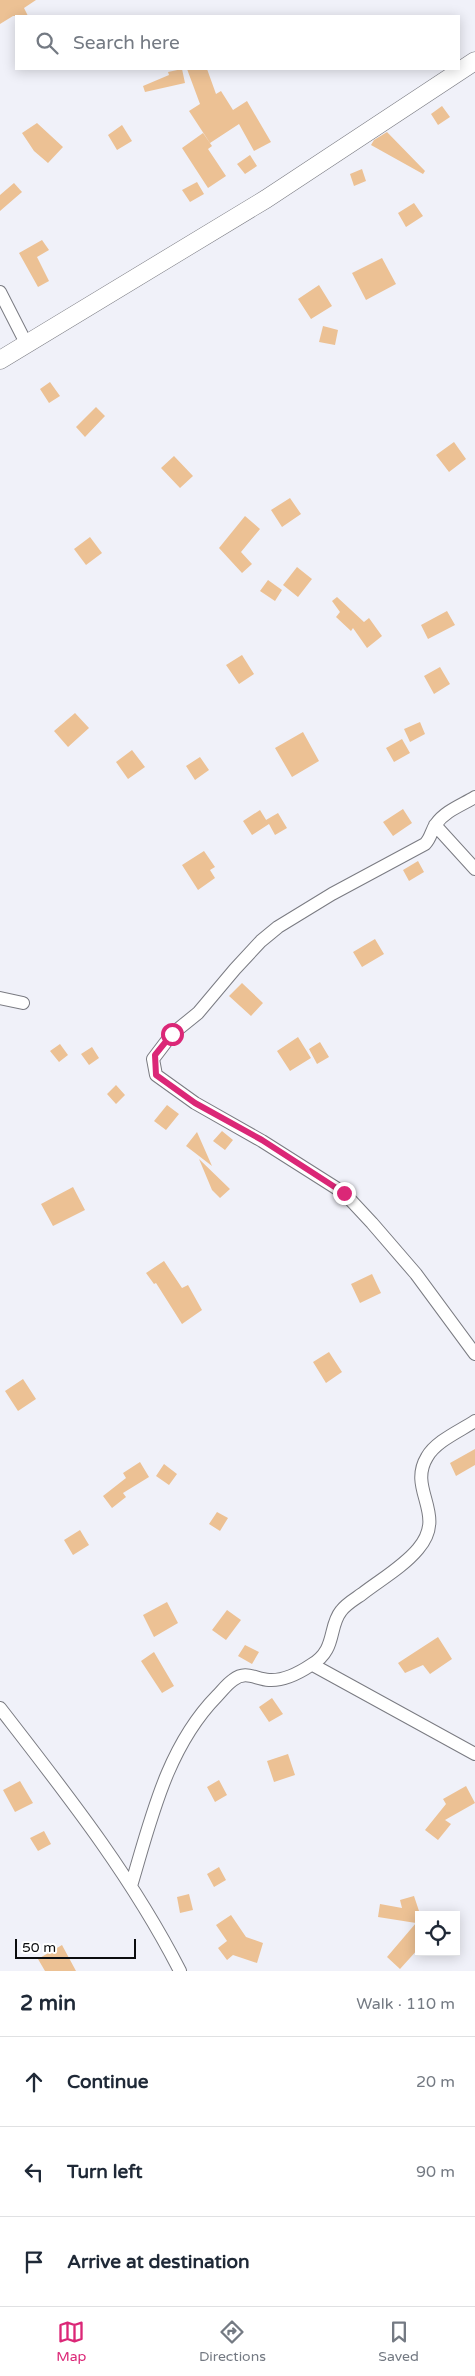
<!DOCTYPE html>
<html lang="en">
<head>
<meta charset="utf-8">
<style>
	:root { --surface:#fff; --page:#f6f6f7; --text:#1f2937; --muted:#747a83; --line:#e0e1e3; --accent:#db2777 }
	body { margin:0; font-family:"Varela Round",sans-serif; background:var(--page); color:var(--text) }
	.controls { position:absolute; right:15px; bottom:15px; display:grid; overflow:hidden; border-radius:0px; box-shadow:0 2px 12px #0003 }
	.controls button { width:45px; height:45px; display:grid; place-items:center; padding:0; border:0; border-bottom:1px solid var(--line); background:var(--surface); color:var(--text); font:25px sans-serif }
	.scale { position:absolute; left:15px; bottom:12px; width:121px; box-sizing:border-box; padding-left:5px; border:2px solid #0b0c0e; border-top:0; font-size:14px; line-height:18px; white-space:nowrap; color:#0b0c0e; -webkit-text-stroke:4px #fff; paint-order:stroke }
	.stop { position:absolute; width:15px; height:15px; margin:-11px; border:4px solid #db2777; border-radius:50%; background:#fff }
	.stop.end { background:#db2777; border-color:#fff; box-shadow:0 1px 5px #0008 }
	.list { margin:0; padding:0; list-style:none }
	h2 { display:flex; justify-content:space-between; align-items:center; height:65px; margin:0; padding:0 20px; font-size:21px }
	h2 small { font-size:16px; font-weight:400; color:var(--muted) }
	.list li { display:grid; grid-template-columns:32px 1fr auto; gap:15px; align-items:center; box-sizing:border-box; height:90px; padding:0 20px; border-top:1px solid var(--line) }
	.list b { display:block; font-size:19px; white-space:nowrap }
	.list em { font-size:16px; font-style:normal; color:var(--muted) }
	.icon { flex:none; width:28px; height:28px; fill:none; stroke:currentColor; stroke-width:2; stroke-linecap:round; stroke-linejoin:round }
	.map { position:relative; flex:none; width:475px; height:1971px; overflow:hidden }
	.search { position:absolute; background:var(--surface); box-shadow:0 2px 12px #0003; left:15px; right:15px; top:15px; height:55px; display:flex; align-items:center; gap:12px; box-sizing:border-box; padding:0 18px; border-radius:0px; color:var(--muted); font-size:19px }
	.sheet { height:335px; background:var(--surface) }
	nav { display:flex; justify-content:space-around; align-items:center; box-sizing:border-box; height:70px; border-top:1px solid var(--line); background:var(--surface); font-size:14px; color:var(--muted) }
	nav a { display:grid; justify-items:center; gap:2px }
	nav .on { color:var(--accent) }
	.map>svg:first-child { display:block }
</style>
</head>
<body>
<div class="map">
<svg width="475" height="1971" viewBox="0 0 475 1971">
	<rect width="100%" height="100%" fill="#f0f1f9"/>
	<path fill="#ecc194" d="M0 0H36L24 8 28 16H13L0 24Z
		M182 69 185 83 145 92 143 86 169 75 168 72Z
		M187 69H207L216 94 221 91 233 110 247 101 271 142 254 151 239 124 210 143 189 111 200 104Z
		M442 106 450 117 438 125 431 114Z
		M37 123 63 147 48 163 34 151 22 133Z
		M122 125 132 141 117 150 108 135Z
		M387 132 425 171 423 174 371 145 374 140Z
		M203 133 212 146 208 149 226 176 208 188 182 148Z
		M250 155 257 166 245 174 237 164Z
		M362 169 366 181 354 186 350 174Z
		M197 182 204 194 190 202 182 190Z
		M14 183 22 192 0 211V195Z
		M414 203 423 216 406 227 398 213Z
		M42 240 49 250 37 257 49 281 38 287 19 253Z
		M382 258 396 284 366 300 352 273Z
		M319 285 332 306 311 319 298 299Z
		M323 326 338 330 335 345 319 342Z
		M50 382 60 396 49 403 40 389Z
		M96 407 105 416 85 437 76 427Z
		M454 442 466 459 449 472 436 455Z
		M174 456 193 476 180 488 161 468Z
		M290 498 301 514 282 527 271 510Z
		M245 516 260 529 241 552 252 564 242 573 219 548Z
		M90 537 102 553 86 565 74 549Z
		M297 567 312 579 298 597 283 585Z
		M268 580 282 590 275 601 260 591Z
		M337 597 364 622 369 618 382 636 367 648 353 628 351 631 336 617 340 612 332 601Z
		M447 611 455 625 428 639 421 625Z
		M242 655 254 674 239 684 226 665Z
		M440 667 450 684 434 694 424 676Z
		M75 713 89 728 68 747 54 731Z
		M420 722 425 734 410 742 404 729Z
		M303 732 319 761 292 777 275 748Z
		M402 739 410 753 394 762 386 748Z
		M132 750 145 767 128 779 116 762Z
		M200 757 209 770 195 780 186 766Z
		M403 809 412 823 393 836 383 822Z
		M260 810 268 823 266 820 278 813 287 828 275 835 269 824 252 835 243 821Z
		M204 851 215 867 210 870 215 878 198 890 182 865Z
		M418 861 424 872 409 881 403 870Z
		M375 939 384 954 362 967 353 952Z
		M242 983 263 1003 251 1016 229 996Z
		M298 1037 311 1058 290 1071 277 1051Z
		M320 1042 329 1057 317 1064 309 1049Z
		M60 1044 68 1055 59 1062 50 1051Z
		M92 1047 99 1058 89 1065 81 1054Z
		M116 1085 125 1095 116 1104 107 1094Z
		M167 1105 179 1114 166 1130 154 1121Z
		M222 1131 233 1140 225 1150 213 1141Z
		M197 1132 212 1166 186 1146Z
		M199 1159 230 1189 220 1198 212 1190Z
		M73 1187 85 1210 53 1226 41 1204Z
		M164 1261 182 1288 188 1285 202 1310 182 1324 156 1283 154 1284 146 1273Z
		M372 1274 381 1293 360 1303 351 1284Z
		M329 1352 342 1372 326 1383 313 1362Z
		M23 1379 36 1399 18 1411 5 1391Z
		M475 1449V1465L456 1476 450 1463Z
		M140 1462 149 1477 123 1493 126 1497 112 1508 103 1496 126 1478 123 1473Z
		M164 1464 177 1474 169 1485 156 1476Z
		M217 1512 228 1518 220 1531 209 1524Z
		M80 1530 89 1545 73 1555 64 1540Z
		M167 1602 178 1623 154 1637 143 1615Z
		M227 1610 241 1620 226 1640 212 1630Z
		M438 1637 452 1659 430 1674 423 1665 405 1673 398 1663Z
		M245 1645 259 1652 252 1664 238 1656Z
		M154 1652 174 1686 162 1693 141 1661Z
		M272 1698 283 1714 269 1722 259 1707Z
		M288 1754 295 1775 274 1782 267 1761Z
		M219 1780 227 1795 215 1802 207 1787Z
		M20 1781 33 1803 15 1812 3 1790Z
		M466 1786 475 1803 445 1820 451 1824 438 1840 425 1830 446 1804 443 1799Z
		M44 1831 51 1844 38 1851 30 1838Z
		M219 1867 226 1880 214 1887 207 1874Z
		M189 1894 193 1910 180 1913 177 1897Z
		M414 1896 419 1911V1948L400 1969 387 1957 416 1923 378 1917 380 1904 402 1908 400 1900Z
		M231 1915 246 1937 263 1943 257 1963 233 1955 227 1960 218 1948 227 1941 216 1925Z
		M62 1945 76 1971H45L38 1959Z"/>
	<g fill="none" stroke-linecap="round" stroke-linejoin="round">
		<defs>
			<path id="minor" d="M0 292 26 343
				M475 797C462 805 445 811 436 824 431 831 431 838 425 844L332 894 278 927 261 941 235 969 198 1013 172 1034 153 1059 156 1075 195 1103 262 1141 344 1193 372 1223 416 1274 475 1354
				M435 825 475 869
				M0 998 23 1003
				M313 1665 475 1754
				M0 1708C65 1792 131 1875 180 1971
				M131 1886C151 1819 167 1747 217 1696 222 1691 227 1684 233 1680 246 1670 255 1679 269 1680 284 1681 299 1673 311 1665 337 1650 328 1627 341 1611 346 1604 355 1599 362 1594 380 1580 403 1567 418 1549 448 1514 407 1490 427 1457 436 1441 460 1431 475 1421"/>
			<path id="secondary" d="M0 360 266 199 475 61"/>
		</defs>
		<use href="#minor" stroke="#7a7b82" stroke-width="14"/>
		<use href="#secondary" stroke="#7a7b82" stroke-width="19"/>
		<use href="#minor" stroke="#fff" stroke-width="12"/>
		<use href="#secondary" stroke="#fff" stroke-width="18"/>
	</g>
	<g fill="none" stroke-linecap="round" stroke-linejoin="round">
		<path stroke="#db2777" stroke-width="6" d="M172 1034 155 1055 156 1075 195 1103 262 1140 344 1193"/>
	</g>
</svg>
<div class="controls">
<button><svg class="icon" aria-label="locate" viewBox="0 0 24 24"><circle cx="12" cy="12" r="6"/><path d="M12 2v4M12 18v4M2 12h4M18 12h4"/></svg></button>
</div>
<div class="scale">50 m</div>
<div class="stop" style="left:172px;top:1034px"></div>
<div class="stop end" style="left:344px;top:1193px"></div>
<div class="search"><svg class="icon" aria-label="search" viewBox="0 0 24 24"><circle cx="10" cy="10" r="6"/><path d="M15 15l6 6"/></svg>Search here</div>
</div>
<section class="sheet">
<h2>2 min<small>Walk · 110 m</small></h2>
<ul class="list">
<li><svg class="icon" aria-label="ahead" viewBox="0 0 24 24"><path d="M12 20V5M6 11l6-6 6 6"/></svg><div><b>Continue</b></div><em>20 m</em></li>
<li><svg class="icon" aria-label="left" viewBox="0 0 24 24"><path d="M17 20v-9H6M10 6l-5 5 5 5"/></svg><div><b>Turn left</b></div><em>90 m</em></li>
<li><svg class="icon" aria-label="arrive" viewBox="0 0 24 24"><path d="M6 21V4h12l-3 4 3 4H6"/></svg><div><b>Arrive at destination</b></div></li>
</ul>
</section>
<nav>
<a class="on"><svg class="icon" aria-label="map" viewBox="0 0 24 24"><path d="M3 6l6-2 6 2 6-2v14l-6 2-6-2-6 2zM9 4v14M15 6v14"/></svg>Map</a>
<a><svg class="icon" aria-label="directions" viewBox="0 0 24 24"><path d="M12 3l9 9-9 9-9-9zM9 14v-3h6M13 9l2 2-2 2"/></svg>Directions</a>
<a><svg class="icon" aria-label="saved" viewBox="0 0 24 24"><path d="M7 4h10v16l-5-4-5 4z"/></svg>Saved</a>
</nav>
</body>
</html>
